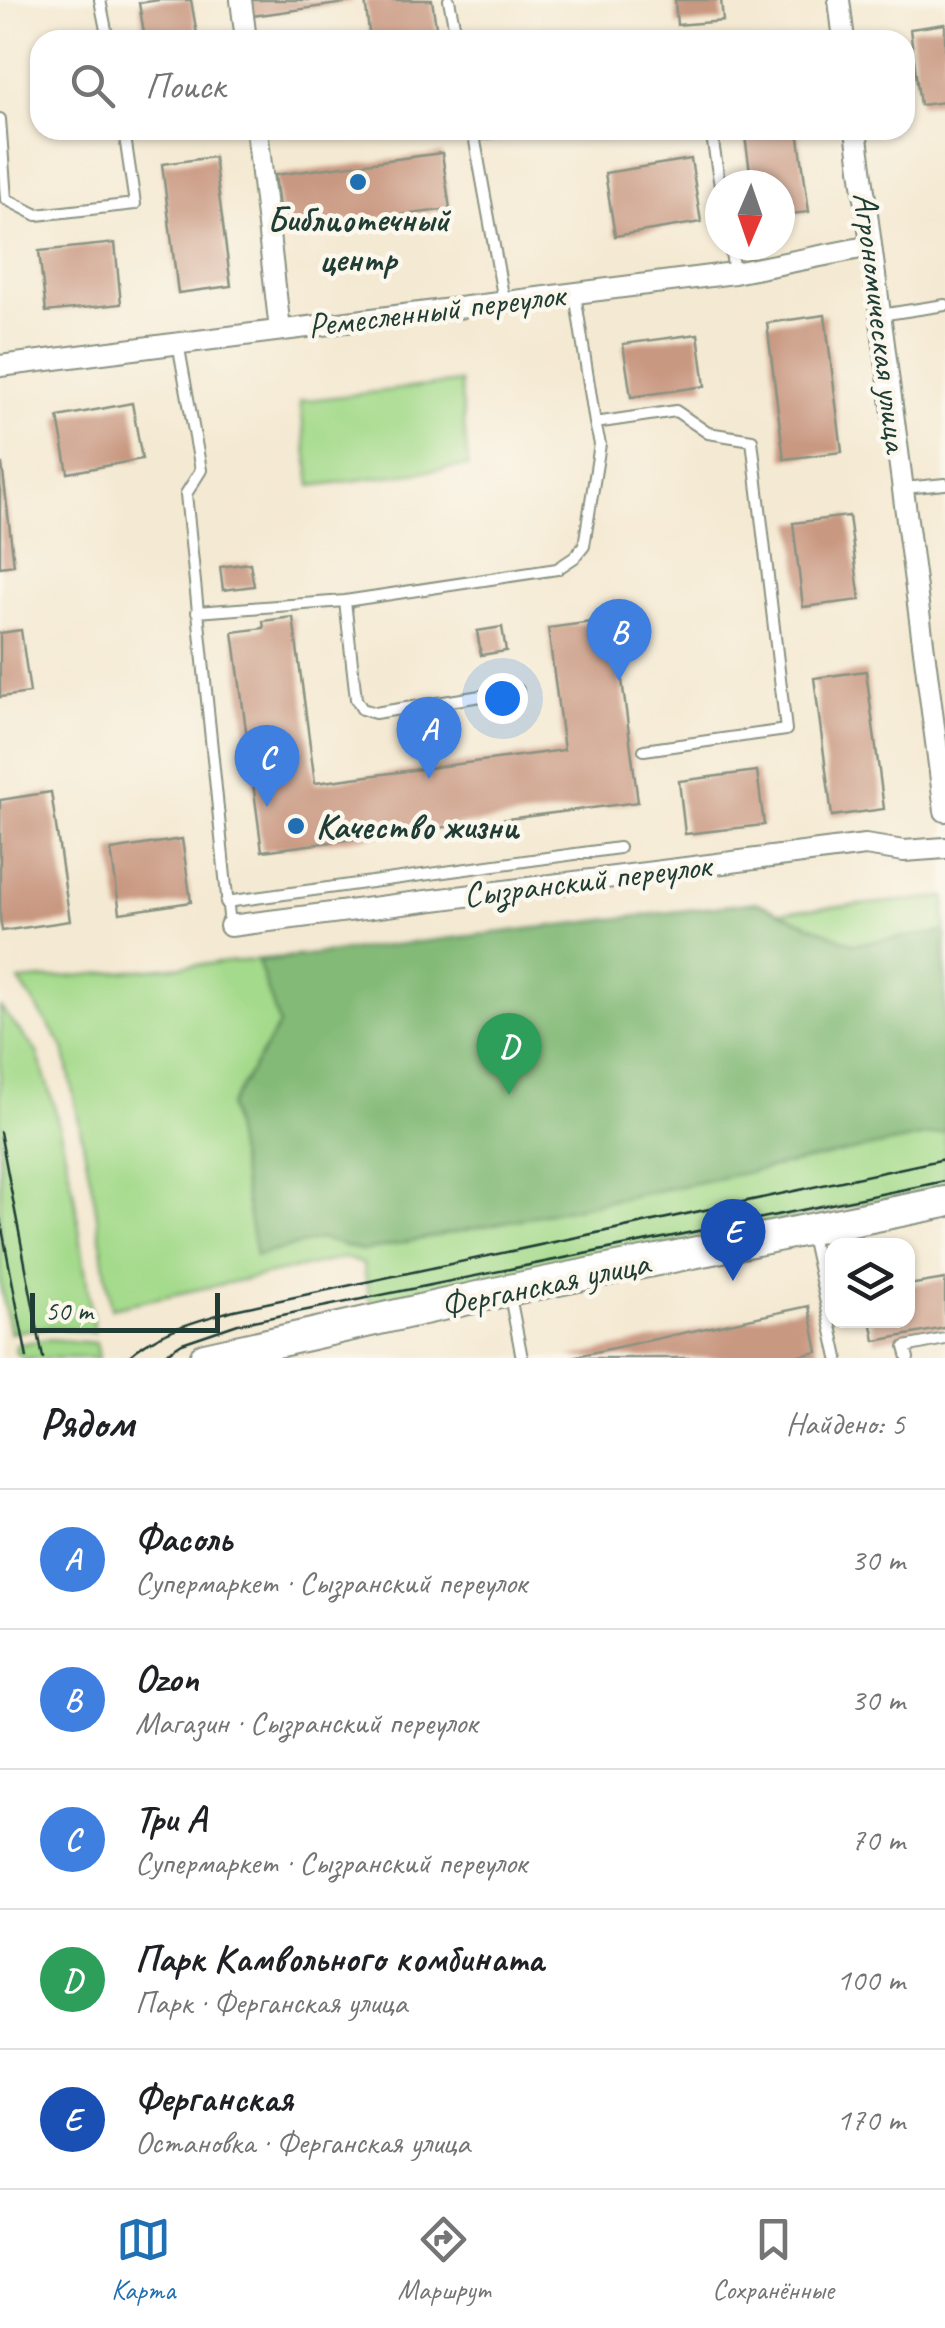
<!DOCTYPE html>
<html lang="ru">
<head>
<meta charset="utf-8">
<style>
	:root { --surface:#fff; --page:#f6f6f6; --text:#202124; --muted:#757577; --line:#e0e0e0; --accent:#1f6fb2 }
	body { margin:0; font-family:Caveat,sans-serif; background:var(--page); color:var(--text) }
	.controls { position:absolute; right:30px; bottom:30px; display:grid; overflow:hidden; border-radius:20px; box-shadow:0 2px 8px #0004 }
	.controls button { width:90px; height:90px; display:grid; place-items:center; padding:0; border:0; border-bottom:2px solid var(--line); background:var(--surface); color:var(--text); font:50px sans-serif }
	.compass { position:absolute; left:705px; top:170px; width:90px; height:90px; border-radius:50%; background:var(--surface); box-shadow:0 2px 8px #0004; rotate:182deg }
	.scale { position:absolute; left:30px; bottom:25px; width:190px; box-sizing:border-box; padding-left:10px; border:5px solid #1f3d34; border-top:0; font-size:28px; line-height:35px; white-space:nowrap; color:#1f3d34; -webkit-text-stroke:8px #fbf7ec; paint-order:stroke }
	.you { position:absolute; left:502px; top:698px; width:35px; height:35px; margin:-25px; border:8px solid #fff; border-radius:50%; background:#1a73e8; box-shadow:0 0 0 15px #1a73e833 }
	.badge { display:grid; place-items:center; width:65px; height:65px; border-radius:50%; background:var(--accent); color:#fff; font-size:32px; font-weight:700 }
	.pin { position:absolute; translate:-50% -82px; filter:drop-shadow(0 2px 5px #0008) }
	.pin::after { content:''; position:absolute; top:52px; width:35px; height:30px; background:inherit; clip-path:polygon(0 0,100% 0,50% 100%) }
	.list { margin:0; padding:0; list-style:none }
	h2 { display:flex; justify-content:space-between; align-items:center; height:130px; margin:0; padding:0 40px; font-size:42px }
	h2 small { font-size:32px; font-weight:400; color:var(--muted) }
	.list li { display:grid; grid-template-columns:65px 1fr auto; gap:30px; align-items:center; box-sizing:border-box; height:140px; padding:0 40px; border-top:2px solid var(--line) }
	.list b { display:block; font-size:38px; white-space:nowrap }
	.list p { margin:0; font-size:32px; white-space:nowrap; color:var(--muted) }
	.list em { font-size:32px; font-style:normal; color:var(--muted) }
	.icon { flex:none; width:55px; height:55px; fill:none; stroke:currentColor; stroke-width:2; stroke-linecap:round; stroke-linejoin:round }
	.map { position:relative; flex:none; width:945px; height:1358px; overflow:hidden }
	.search { position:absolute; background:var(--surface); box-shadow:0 2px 8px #0004; left:30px; right:30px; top:30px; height:110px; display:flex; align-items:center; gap:25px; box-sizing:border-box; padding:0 35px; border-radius:30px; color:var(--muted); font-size:38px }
	.sheet { height:830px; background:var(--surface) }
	nav { display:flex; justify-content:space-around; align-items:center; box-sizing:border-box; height:140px; border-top:2px solid var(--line); background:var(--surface); font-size:28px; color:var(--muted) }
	nav a { display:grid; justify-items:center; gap:5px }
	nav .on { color:var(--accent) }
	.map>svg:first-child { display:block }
</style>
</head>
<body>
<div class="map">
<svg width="945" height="1358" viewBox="0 0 945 1358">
	<rect width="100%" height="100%" fill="#fbf7ec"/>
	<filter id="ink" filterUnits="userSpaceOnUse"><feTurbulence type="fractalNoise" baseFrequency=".01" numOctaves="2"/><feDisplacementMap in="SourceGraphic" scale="20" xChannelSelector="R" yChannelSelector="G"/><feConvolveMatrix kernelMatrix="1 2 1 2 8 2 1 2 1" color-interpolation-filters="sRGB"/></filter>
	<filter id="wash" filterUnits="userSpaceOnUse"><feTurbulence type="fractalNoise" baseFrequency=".0048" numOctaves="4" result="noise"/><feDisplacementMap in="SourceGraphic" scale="40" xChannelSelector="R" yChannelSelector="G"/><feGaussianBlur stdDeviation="2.25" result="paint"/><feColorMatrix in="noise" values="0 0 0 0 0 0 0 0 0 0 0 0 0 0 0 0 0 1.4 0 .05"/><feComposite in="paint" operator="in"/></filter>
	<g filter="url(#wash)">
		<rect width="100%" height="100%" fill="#f4e9d2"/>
		<path fill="#a4da8b" stroke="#628c60" stroke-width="2.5" d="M460 382 468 466 311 486 300 401Z
			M945 897V1187L371 1306 363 1264 345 1258 111 1308 94 1197 64 1048 19 981Z
			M0 1007 37 1052 54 1105 74 1193 94 1332 45 1327 10 1333 0 1283Z
			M47 1339 96 1343 99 1358H24L16 1353 15 1345Z"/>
		<path fill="#83ba77" stroke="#517c56" stroke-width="2.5" d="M756 902 854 944 945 932V1132L363 1251 321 1239 256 1256 229 1106 279 1025 258 961Z"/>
		<g id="blocks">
			<path fill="#c99881" d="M159 0H191L198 40H145L139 3Z
				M250 0H353V2L252 16Z
				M365 0H432L438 40H370Z
				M675 0H721L723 21 677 25Z
				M945 24V102L920 105 910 29Z
				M744 130H798L809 212 780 215V185H752Z
				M442 153 450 209 282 230 275 175Z
				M214 157 231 286 178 293 162 164Z
				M691 159 701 222 615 236 605 173Z
				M115 243 121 304 46 312 39 251Z
				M825 315 842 452 784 459 767 323Z
				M698 334 705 386 631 397 623 344Z
				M132 403 142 459 68 473 58 417Z
				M0 464H2L14 565 0 567Z
				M849 516 860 600 803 607 793 523Z
				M250 563 254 586 223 590 220 567Z
				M293 617 315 783 564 750 548 628 614 619 638 802 262 851 233 632 264 628 263 621Z
				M502 627 506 651 481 655 477 631Z
				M21 630 30 693 0 697V633Z
				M866 671 884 809 832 816 814 678Z
				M757 771 764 825 685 834 679 781Z
				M51 792 70 921 2 931 0 916V800Z
				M182 839 191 902 120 913 111 850Z
				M945 1279V1328L875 1341 871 1320H908V1285Z
				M809 1306 818 1352 788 1358H567Z"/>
		</g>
	</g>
	<g filter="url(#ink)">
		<use href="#blocks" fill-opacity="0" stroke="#8a9383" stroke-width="2.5"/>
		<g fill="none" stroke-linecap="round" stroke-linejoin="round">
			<defs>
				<path id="lane" d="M100 0 108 40
					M449 0 457 40
					M0 119 6 199 37 215 135 204 124 130
					M473 130 504 301
					M711 130 720 186
					M474 135 509 130
					M730 245 734 273
					M880 315 945 305
					M178 343 201 470 186 494 230 926
					M595 423 676 411 708 433 752 440 786 730 644 750
					M904 488 945 484
					M345 601 356 699 362 709 375 713 518 690
					M197 612 345 601 557 569 575 557 584 546 600 444 595 423 575 294
					M226 902 619 848
					M811 1235 838 1358
					M509 1291 522 1358
					M908 1358 905 1347 945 1339"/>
				<path id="street" d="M241 0 246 40
					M839 0 844 40
					M257 130 280 330
					M856 130 945 811
					M0 366 734 273 871 246
					M230 926 865 845 904 851 945 848"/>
				<path id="secondary" d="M205 1358 509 1290 945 1202"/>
			</defs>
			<use href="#lane" stroke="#8a9383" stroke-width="14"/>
			<use href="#street" stroke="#8a9383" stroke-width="24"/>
			<use href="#secondary" stroke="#8a9383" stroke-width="34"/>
			<use href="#lane" stroke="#fff" stroke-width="10"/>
			<use href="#street" stroke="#fff" stroke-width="20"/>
			<use href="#secondary" stroke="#fff" stroke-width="30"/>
			<path stroke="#1f3d34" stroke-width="2.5" d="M0 1132 43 1358
				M0 1218 27 1358
				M127 1358C156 1331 197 1321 234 1310L945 1159
				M159 1358 182 1343 238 1324 945 1181"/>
		</g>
	</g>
	<g fill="#1f6fb2" stroke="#fbf7ec" stroke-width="4">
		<circle cx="358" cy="182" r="10"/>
		<circle cx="296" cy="826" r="10"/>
	</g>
	<g text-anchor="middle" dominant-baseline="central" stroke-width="9" stroke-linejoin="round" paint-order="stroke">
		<g font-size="35" font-weight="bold" fill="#1f3d34" stroke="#fbf7ec">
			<text x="358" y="219">Библиотечный<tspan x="358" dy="40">центр</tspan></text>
			<text x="316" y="826" text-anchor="start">Качество жизни</text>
		</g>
		<g font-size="35" fill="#1f3d34" stroke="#fbf7ec">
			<text transform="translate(436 310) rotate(-7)">Ремесленный переулок</text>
			<text transform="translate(881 322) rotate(83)">Агрономическая улица</text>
			<text transform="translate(587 880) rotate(-7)">Сызранский переулок</text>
			<text transform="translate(545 1284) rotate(-12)">Ферганская улица</text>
		</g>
	</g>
</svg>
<div class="controls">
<button><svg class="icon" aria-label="layers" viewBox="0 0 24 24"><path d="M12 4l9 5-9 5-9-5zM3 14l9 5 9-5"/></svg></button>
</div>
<svg class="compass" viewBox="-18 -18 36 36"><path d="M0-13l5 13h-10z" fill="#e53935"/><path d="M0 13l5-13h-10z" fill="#757577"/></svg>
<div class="scale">50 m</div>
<div class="you"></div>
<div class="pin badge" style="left:429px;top:779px;background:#3f7fe0">A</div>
<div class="pin badge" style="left:619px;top:681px;background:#3f7fe0">B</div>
<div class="pin badge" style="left:267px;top:807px;background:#3f7fe0">C</div>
<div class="pin badge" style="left:509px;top:1095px;background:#2e9e5b">D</div>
<div class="pin badge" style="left:733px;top:1281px;background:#1a4fb4">E</div>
<div class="search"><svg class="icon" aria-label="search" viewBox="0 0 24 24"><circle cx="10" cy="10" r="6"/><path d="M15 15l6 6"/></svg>Поиск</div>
</div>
<section class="sheet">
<h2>Рядом<small>Найдено: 5</small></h2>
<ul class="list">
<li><span class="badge" style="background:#3f7fe0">A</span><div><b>Фасоль</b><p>Супермаркет · Сызранский переулок</p></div><em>30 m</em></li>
<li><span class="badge" style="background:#3f7fe0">B</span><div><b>Ozon</b><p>Магазин · Сызранский переулок</p></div><em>30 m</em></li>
<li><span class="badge" style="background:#3f7fe0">C</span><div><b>Три А</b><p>Супермаркет · Сызранский переулок</p></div><em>70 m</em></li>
<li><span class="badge" style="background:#2e9e5b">D</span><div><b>Парк Камвольного комбината</b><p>Парк · Ферганская улица</p></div><em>100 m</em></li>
<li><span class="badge" style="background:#1a4fb4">E</span><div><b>Ферганская</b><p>Остановка · Ферганская улица</p></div><em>170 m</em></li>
</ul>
</section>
<nav>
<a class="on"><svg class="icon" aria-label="map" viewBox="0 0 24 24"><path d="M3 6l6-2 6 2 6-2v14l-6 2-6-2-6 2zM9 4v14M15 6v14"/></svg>Карта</a>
<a><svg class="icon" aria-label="directions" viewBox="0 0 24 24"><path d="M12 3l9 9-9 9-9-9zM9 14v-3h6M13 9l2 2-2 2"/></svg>Маршрут</a>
<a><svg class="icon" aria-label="saved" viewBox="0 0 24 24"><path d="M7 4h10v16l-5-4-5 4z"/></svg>Сохранённые</a>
</nav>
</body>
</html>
